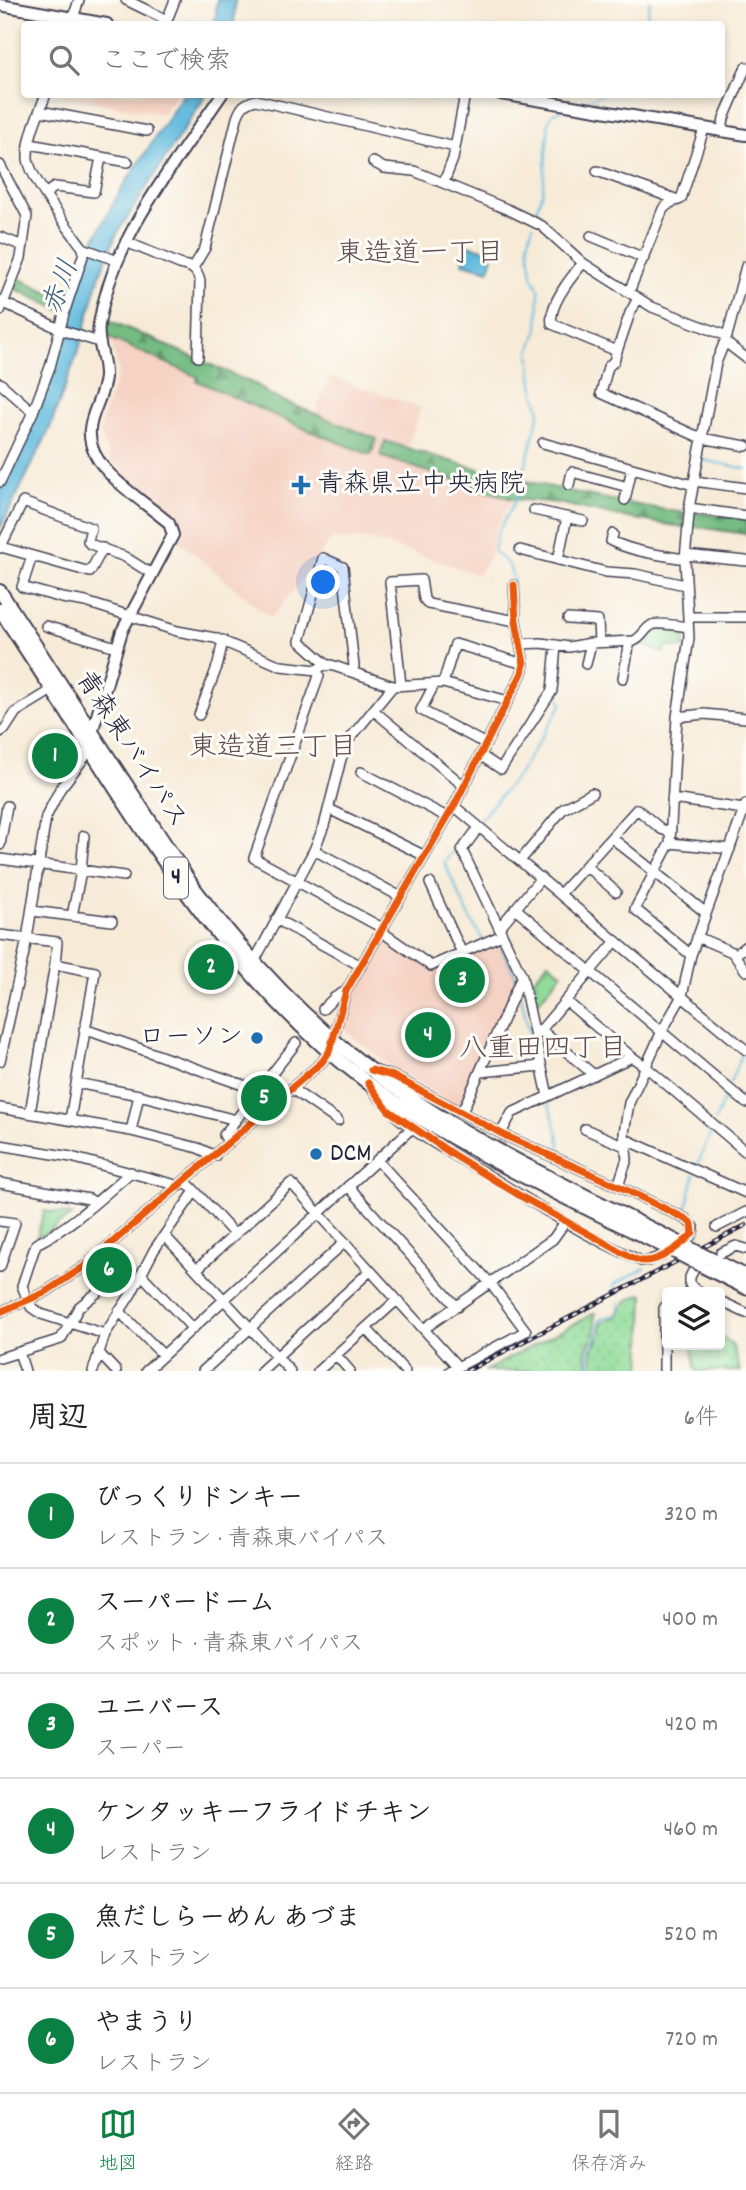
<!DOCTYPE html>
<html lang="ja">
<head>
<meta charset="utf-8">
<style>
	:root { --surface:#fff; --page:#f2f2f2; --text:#222; --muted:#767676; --line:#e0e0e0; --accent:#0b8043 }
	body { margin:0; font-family:Dekko,"Klee One",sans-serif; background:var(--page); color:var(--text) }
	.controls { position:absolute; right:21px; bottom:21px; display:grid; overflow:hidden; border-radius:7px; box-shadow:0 4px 10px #0003 }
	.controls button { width:63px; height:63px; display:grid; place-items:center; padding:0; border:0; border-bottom:2px solid var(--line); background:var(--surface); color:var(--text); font:35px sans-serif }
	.you { position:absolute; left:324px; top:583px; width:24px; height:24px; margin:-18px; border:5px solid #fff; border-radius:50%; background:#1a73e8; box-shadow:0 0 0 10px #1a73e833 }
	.badge { display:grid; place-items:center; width:46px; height:46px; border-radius:50%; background:var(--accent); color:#fff; font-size:23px; font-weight:700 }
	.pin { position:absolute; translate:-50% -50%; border:4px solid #fff; box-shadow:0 2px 7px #0006 }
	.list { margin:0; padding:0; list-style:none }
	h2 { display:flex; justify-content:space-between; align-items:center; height:91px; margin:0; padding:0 28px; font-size:30px }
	h2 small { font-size:23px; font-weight:400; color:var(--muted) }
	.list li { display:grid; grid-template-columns:46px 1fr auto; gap:21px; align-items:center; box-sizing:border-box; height:105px; padding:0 28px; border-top:2px solid var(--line) }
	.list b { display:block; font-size:26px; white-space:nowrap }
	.list p { margin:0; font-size:23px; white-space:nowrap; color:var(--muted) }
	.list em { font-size:23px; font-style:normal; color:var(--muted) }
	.icon { flex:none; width:38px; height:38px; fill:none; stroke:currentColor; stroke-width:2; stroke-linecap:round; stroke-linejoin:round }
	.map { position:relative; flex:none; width:746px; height:1371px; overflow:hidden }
	.search { position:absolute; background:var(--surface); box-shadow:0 4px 10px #0003; left:21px; right:21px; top:21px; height:77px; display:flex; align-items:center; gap:18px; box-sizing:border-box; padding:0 24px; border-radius:7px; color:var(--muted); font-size:26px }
	.sheet { height:721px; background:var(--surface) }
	nav { display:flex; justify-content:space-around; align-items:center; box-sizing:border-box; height:98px; border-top:2px solid var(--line); background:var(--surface); font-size:19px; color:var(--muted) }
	nav a { display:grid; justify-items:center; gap:4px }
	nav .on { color:var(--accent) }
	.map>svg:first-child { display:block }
</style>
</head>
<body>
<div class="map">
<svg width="746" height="1371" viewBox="0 0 746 1371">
	<defs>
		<pattern id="grass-dots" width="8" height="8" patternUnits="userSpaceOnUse" patternTransform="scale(1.75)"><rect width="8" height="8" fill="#90dc99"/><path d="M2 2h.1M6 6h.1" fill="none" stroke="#7cbc85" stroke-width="1.8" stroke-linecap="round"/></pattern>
		<pattern id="forest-firs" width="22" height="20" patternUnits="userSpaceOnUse" patternTransform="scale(1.75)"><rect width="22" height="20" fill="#74bc81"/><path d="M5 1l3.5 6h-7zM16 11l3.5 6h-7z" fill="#5f986b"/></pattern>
		<pattern id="park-crowns" width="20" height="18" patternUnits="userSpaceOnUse" patternTransform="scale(1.75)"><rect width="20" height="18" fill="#90dc99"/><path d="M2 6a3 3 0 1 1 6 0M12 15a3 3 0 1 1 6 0" fill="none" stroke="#7cbc85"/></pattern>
	</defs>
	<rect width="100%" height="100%" fill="#fdfcf7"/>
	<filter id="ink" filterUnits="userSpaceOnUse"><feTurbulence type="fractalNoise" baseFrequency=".0143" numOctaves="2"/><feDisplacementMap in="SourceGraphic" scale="14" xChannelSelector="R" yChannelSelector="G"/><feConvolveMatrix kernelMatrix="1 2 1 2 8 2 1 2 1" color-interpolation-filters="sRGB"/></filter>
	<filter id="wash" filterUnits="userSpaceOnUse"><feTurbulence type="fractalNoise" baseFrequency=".00686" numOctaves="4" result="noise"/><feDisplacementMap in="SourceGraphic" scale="28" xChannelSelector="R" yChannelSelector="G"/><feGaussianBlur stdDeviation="1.57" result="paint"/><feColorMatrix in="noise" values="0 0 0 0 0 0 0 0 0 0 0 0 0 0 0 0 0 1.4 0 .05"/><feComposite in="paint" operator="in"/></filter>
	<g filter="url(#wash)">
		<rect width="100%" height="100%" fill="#f7ebd8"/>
		<path fill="#f5d2c3" d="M57 95 175 94V95L163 114Z
			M110 338 198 378V381L310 431 371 455 377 439 315 415 330 376 421 408 407 448 385 441 380 456 512 499 495 532 493 552 478 575 405 550 364 539H332L276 613 269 617 180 542 182 532 178 521 111 462 101 435V423L119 371Z
			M386 938 432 970 500 939 517 974 503 1012 462 1106 457 1108 389 1065 342 1028 347 1000Z"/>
		<path fill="url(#grass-dots)" stroke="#597f6a" stroke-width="2" d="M640 1294 644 1295 641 1371H594L592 1351 600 1335 602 1322 618 1316 625 1302Z
			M595 1313V1334L586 1349 588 1371H485Z
			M720 1336 732 1344 740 1371H696L691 1345H720Z"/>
		<path fill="url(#forest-firs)" stroke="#4b6f5e" stroke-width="2" d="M18 278 64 299 60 310 13 288Z
			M109 320 259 386 271 396 377 439 371 455 310 431 197 381 198 377 110 338 107 330Z
			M385 441C483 473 583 497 685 513L683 527 617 516 558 503 512 499 380 456Z
			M692 512 746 519V534L690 526Z"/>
		<path fill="url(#park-crowns)" stroke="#597f6a" stroke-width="2" d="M656 627 686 632 684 648 666 646 664 653 640 644Z
			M549 962 562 973 533 1008 529 984Z
			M44 1211 72 1215 36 1240Z"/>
		<path fill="#60bade" stroke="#416e8c" stroke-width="2" d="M217 0H235L234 24H215Z
			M183 95H206L116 235 100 274 80 346 49 430 0 529V489L16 456 54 363 82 268 93 242 119 193Z
			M468 245 494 252 489 270 463 263Z"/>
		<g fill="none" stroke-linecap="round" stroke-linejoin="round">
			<path stroke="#60bade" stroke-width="2" d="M646 24 650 0
				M580 103 602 94
				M534 218 543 189 549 120 553 113 562 110
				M703 460 746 469
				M514 581 509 565 494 552 498 532 517 498 540 411 533 384 530 352 538 328 539 289 532 275 528 243 533 225
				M478 822 518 775 562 704 559 696 554 695
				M474 826 444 862 471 920 483 940
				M495 943 500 945 517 979
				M520 991 536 1064
				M730 1083 742 1053
				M547 1099 558 1134 561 1155
				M715 1121 727 1091
				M697 1166 712 1129
				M685 1214 694 1175
				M698 1224 700 1233
				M615 1290 613 1285 645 1268
				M591 1371 589 1350 596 1339 599 1322 603 1318 616 1315 620 1308 619 1301"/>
		</g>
	</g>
	<g filter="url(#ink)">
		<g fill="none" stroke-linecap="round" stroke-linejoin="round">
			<path stroke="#ccc3b9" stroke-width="9" stroke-dasharray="9 4.5" stroke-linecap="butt" d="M488 1169 503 1140"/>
			<defs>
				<path id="minor" d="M126 0 167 20 175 0
					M71 24 79 0
					M40 111 147 131
					M722 132 724 118 746 67
					M30 144 128 162
					M373 162 384 168 414 171 509 210 542 226 583 263 652 307 727 336
					M0 165 27 216 21 258 0 311
					M597 171 678 200
					M444 182 453 159 465 94
					M46 193 55 187 94 192 101 158
					M591 236 644 258
					M0 237 23 246
					M126 242 182 265C193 266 197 271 200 281L198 357
					M83 248 118 261
					M583 263C572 276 548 305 552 324L617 351 614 361 608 367 601 393 701 438 746 446
					M193 268 205 248 237 118C241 107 244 103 256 100L455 147
					M629 292 663 209 670 203 681 199 704 129
					M4 303 64 331 99 342
					M725 342 746 358
					M617 351 630 313 638 298
					M0 383 33 412
					M543 443 693 485
					M694 481 746 488
					M0 482 33 412 50 367 65 310 84 253 83 248C69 229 31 180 28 159 27 138 39 113 46 94
					M569 485 572 472 628 487
					M625 500 632 468
					M689 508 746 516
					M534 510 583 521
					M613 534 611 541C634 552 660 555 685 559
					M1 547 90 572 103 548
					M0 548 23 502 91 528 88 541 90 544 125 557 152 574
					M520 550 606 572 635 574 685 585
					M685 555 746 561
					M32 556 22 587 62 598 86 602 177 631 215 638 281 666 317 670 322 666 331 665 393 686 443 683 508 701
					M558 560 567 517
					M688 617H746
					M568 619 598 621 599 642
					M46 626 116 647
					M520 644 541 643 569 647 591 643 634 641C643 637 644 629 652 625 657 622 681 626 688 627
					M586 664 591 643
					M327 665 300 641 323 558 343 567 354 666 352 672
					M317 670 319 676 254 858 384 929
					M623 678 630 641
					M443 683 455 644 524 664
					M401 685 390 582 421 580 424 599 428 604 516 621
					M434 685 421 710 486 744
					M373 710 464 786
					M199 715 218 664 223 640
					M677 717 704 714 746 718
					M0 732 5 729 16 712 52 690
					M480 755 501 769 552 691 556 645
					M361 772 447 817
					M672 799 744 809
					M454 806 746 1050
					M329 809 425 856
					M479 827 462 850 522 976 548 1096
					M612 838 706 913
					M670 843 730 849
					M0 845 7 806
					M314 850 401 897
					M0 859 124 876
					M520 861 563 809 592 793
					M586 866 616 892
					M430 883 462 953
					M560 894 637 809 661 829 670 832
					M515 908 746 1103
					M32 911 112 921
					M72 916 81 871 84 836
					M276 919 361 966
					M499 928 541 878
					M382 932 431 966 502 935
					M0 935 57 942 55 964 95 972 70 1120
					M697 937 732 952 746 971
					M691 955 635 909 670 843 677 717 689 638 685 559 690 503 716 363 727 336 746 266
					M735 955 746 946
					M254 962 314 850 324 826 341 759 348 741 393 686
					M566 1001 632 1057
					M323 1009 334 998 346 991
					M84 1029 260 1091
					M541 1030 594 1075
					M535 1037 616 941
					M0 1061 27 939 46 817 60 789 84 758 88 746
					M373 1070 393 1076 506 1136 618 1186 686 1219 694 1227 693 1233 689 1238
					M481 1072 541 1066
					M76 1083 139 1095 236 1120
					M371 1087C397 1127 445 1149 486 1174 536 1205 587 1237 641 1261H648L662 1256
					M292 1089 338 1121
					M0 1108 131 1131 198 1148 215 1156
					M462 1112 522 976
					M30 1113 55 964
					M585 1129 627 1147
					M131 1131 139 1095
					M501 1133 512 1113 632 1057 646 1067 746 1152
					M625 1139 746 1193
					M229 1143 224 1135 296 1043
					M0 1145 71 1157 180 1186
					M377 1160 491 1284 526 1331 450 1371
					M0 1183 89 1199 95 1203
					M348 1186 457 1307
					M618 1186 627 1159 624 1133 629 1103 662 1031 682 996 691 955 746 804
					M195 1191 235 1235
					M0 1221 15 1223 0 1267
					M717 1227 746 1212
					M165 1236 290 1371
					M721 1253 736 1246 746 1249
					M197 1269 291 1183 458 1367
					M693 1271 690 1277V1285L700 1292
					M141 1274 192 1328
					M720 1301 746 1313
					M119 1311 163 1355
					M0 1312 44 1293 85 1266 322 1062 329 1052 333 1039 346 991 454 806 522 673 524 664 516 621 514 585
					M366 1328 405 1371
					M425 1328 553 1239 565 1222
					M105 1334 41 1314 31 1307 22 1286 36 1244C71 1227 102 1197 131 1172
					M19 1352 25 1371
					M98 1352 116 1371
					M336 1355 350 1371
					M0 1358 61 1339 79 1307 122 1273 123 1270 106 1250
					M93 1371 105 1334 131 1294 154 1250 195 1191 185 1181
					M146 1371 412 1128
					M203 1371 345 1242
					M261 1371 370 1271
					M318 1371 397 1300
					M664 1371V1308L667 1305"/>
				<path id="major" d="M0 5 107 24
					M501 94 746 135
					M91 736 122 631 173 535 169 523C147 504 107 479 95 454 80 423 102 406 105 377 106 358 96 343 99 324 113 237 174 165 222 94"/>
				<path id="highway" d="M0 591 192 885C246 957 308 1025 382 1078 475 1145 581 1193 684 1245
					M0 610C29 654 58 698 86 743 165 867 248 994 368 1083 461 1151 570 1199 673 1251
					M709 1258 746 1276
					M700 1265 746 1288"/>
			</defs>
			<use href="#minor" stroke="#424053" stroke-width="12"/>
			<use href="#major" stroke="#424053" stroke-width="14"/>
			<use href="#highway" stroke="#424053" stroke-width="16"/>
			<use href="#minor" stroke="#fff" stroke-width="9"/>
			<use href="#major" stroke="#fff" stroke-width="10"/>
			<use href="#highway" stroke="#fff" stroke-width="12"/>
			<defs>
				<path id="rail" d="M467 1371 746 1225"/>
			</defs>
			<use href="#rail" stroke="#22223b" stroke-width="4.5"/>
			<use href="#rail" stroke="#fdfcf7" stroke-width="2" stroke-dasharray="5" stroke-linecap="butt"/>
			<defs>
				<path id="highway-bridge" d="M684 1245 709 1258
					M673 1251 700 1265"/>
			</defs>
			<use href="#highway-bridge" stroke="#424053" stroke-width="16" stroke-linecap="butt"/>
			<use href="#highway-bridge" stroke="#fff" stroke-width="12"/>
			<defs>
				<path id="cycleway" d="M368 1083 388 1110 452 1154 522 1197 625 1254C631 1257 638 1262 646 1261 661 1261 683 1244 693 1233L692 1224 686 1219 618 1186 506 1136 393 1076 371 1070
					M0 1312 44 1293 85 1266 322 1062 329 1052 333 1039 346 991 454 806 522 673 524 664 516 621 514 585"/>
			</defs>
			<use href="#cycleway" stroke="#fdfcf7" stroke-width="11"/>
			<use href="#cycleway" stroke="#e8590c" stroke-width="7"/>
		</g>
	</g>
	<g fill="#1f6fb2" stroke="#fdfcf7" stroke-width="2.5">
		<path d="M297.5 474.5h7v7h7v7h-7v7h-7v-7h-7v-7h7z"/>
		<circle cx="257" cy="1038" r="7"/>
		<circle cx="316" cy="1154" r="7"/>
	</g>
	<g text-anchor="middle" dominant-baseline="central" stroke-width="6" stroke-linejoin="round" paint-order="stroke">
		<rect fill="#fdfcf7" stroke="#646373" stroke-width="2" x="164" y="857.5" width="24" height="41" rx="5"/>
		<g font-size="24" font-weight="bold" fill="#22223b">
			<text x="176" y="878">4</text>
		</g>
		<g font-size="26" fill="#22223b" stroke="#fdfcf7" text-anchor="start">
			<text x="317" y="485">青森県立中央病院</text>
			<text x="243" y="1038" text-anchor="end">ローソン</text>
			<text x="330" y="1154">DCM</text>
		</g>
		<g font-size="26" fill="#22223b" stroke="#fdfcf7">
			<text transform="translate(130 750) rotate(57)">青森東バイパス</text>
		</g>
		<g font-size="28" fill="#624c4f" stroke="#fdfcf7">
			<text x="420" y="256">東造道一丁目</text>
			<text x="273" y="750">東造道三丁目</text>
			<text x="543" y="1051">八重田四丁目</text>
		</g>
		<g font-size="28" font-style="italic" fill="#3b5f7c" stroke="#fdfcf7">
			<text transform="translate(63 288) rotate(-70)">赤川</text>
		</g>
	</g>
</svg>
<div class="controls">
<button><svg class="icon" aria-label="layers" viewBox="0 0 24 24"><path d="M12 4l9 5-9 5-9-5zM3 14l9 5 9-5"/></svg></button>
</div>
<div class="you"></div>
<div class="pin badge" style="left:55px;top:756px">1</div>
<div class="pin badge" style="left:211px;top:967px">2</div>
<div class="pin badge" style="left:462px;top:980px">3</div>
<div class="pin badge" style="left:428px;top:1035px">4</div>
<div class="pin badge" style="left:264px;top:1098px">5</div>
<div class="pin badge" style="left:109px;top:1270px">6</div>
<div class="search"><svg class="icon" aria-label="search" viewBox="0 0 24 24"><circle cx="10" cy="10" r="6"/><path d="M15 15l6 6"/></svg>ここで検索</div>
</div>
<section class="sheet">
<h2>周辺<small>6件</small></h2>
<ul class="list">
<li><span class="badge">1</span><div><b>びっくりドンキー</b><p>レストラン · 青森東バイパス</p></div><em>320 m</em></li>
<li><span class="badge">2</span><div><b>スーパードーム</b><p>スポット · 青森東バイパス</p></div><em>400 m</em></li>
<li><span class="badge">3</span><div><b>ユニバース</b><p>スーパー</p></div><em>420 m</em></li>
<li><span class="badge">4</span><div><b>ケンタッキーフライドチキン</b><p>レストラン</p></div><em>460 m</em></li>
<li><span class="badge">5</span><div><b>魚だしらーめん あづま</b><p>レストラン</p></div><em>520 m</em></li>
<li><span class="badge">6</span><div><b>やまうり</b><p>レストラン</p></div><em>720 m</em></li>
</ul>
</section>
<nav>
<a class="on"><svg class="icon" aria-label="map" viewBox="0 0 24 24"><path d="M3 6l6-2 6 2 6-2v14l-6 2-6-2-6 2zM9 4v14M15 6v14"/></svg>地図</a>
<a><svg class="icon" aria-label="directions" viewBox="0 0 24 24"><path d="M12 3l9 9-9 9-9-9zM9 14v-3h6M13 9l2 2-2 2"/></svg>経路</a>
<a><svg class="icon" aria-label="saved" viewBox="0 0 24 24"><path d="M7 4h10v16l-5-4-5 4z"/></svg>保存済み</a>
</nav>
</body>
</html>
